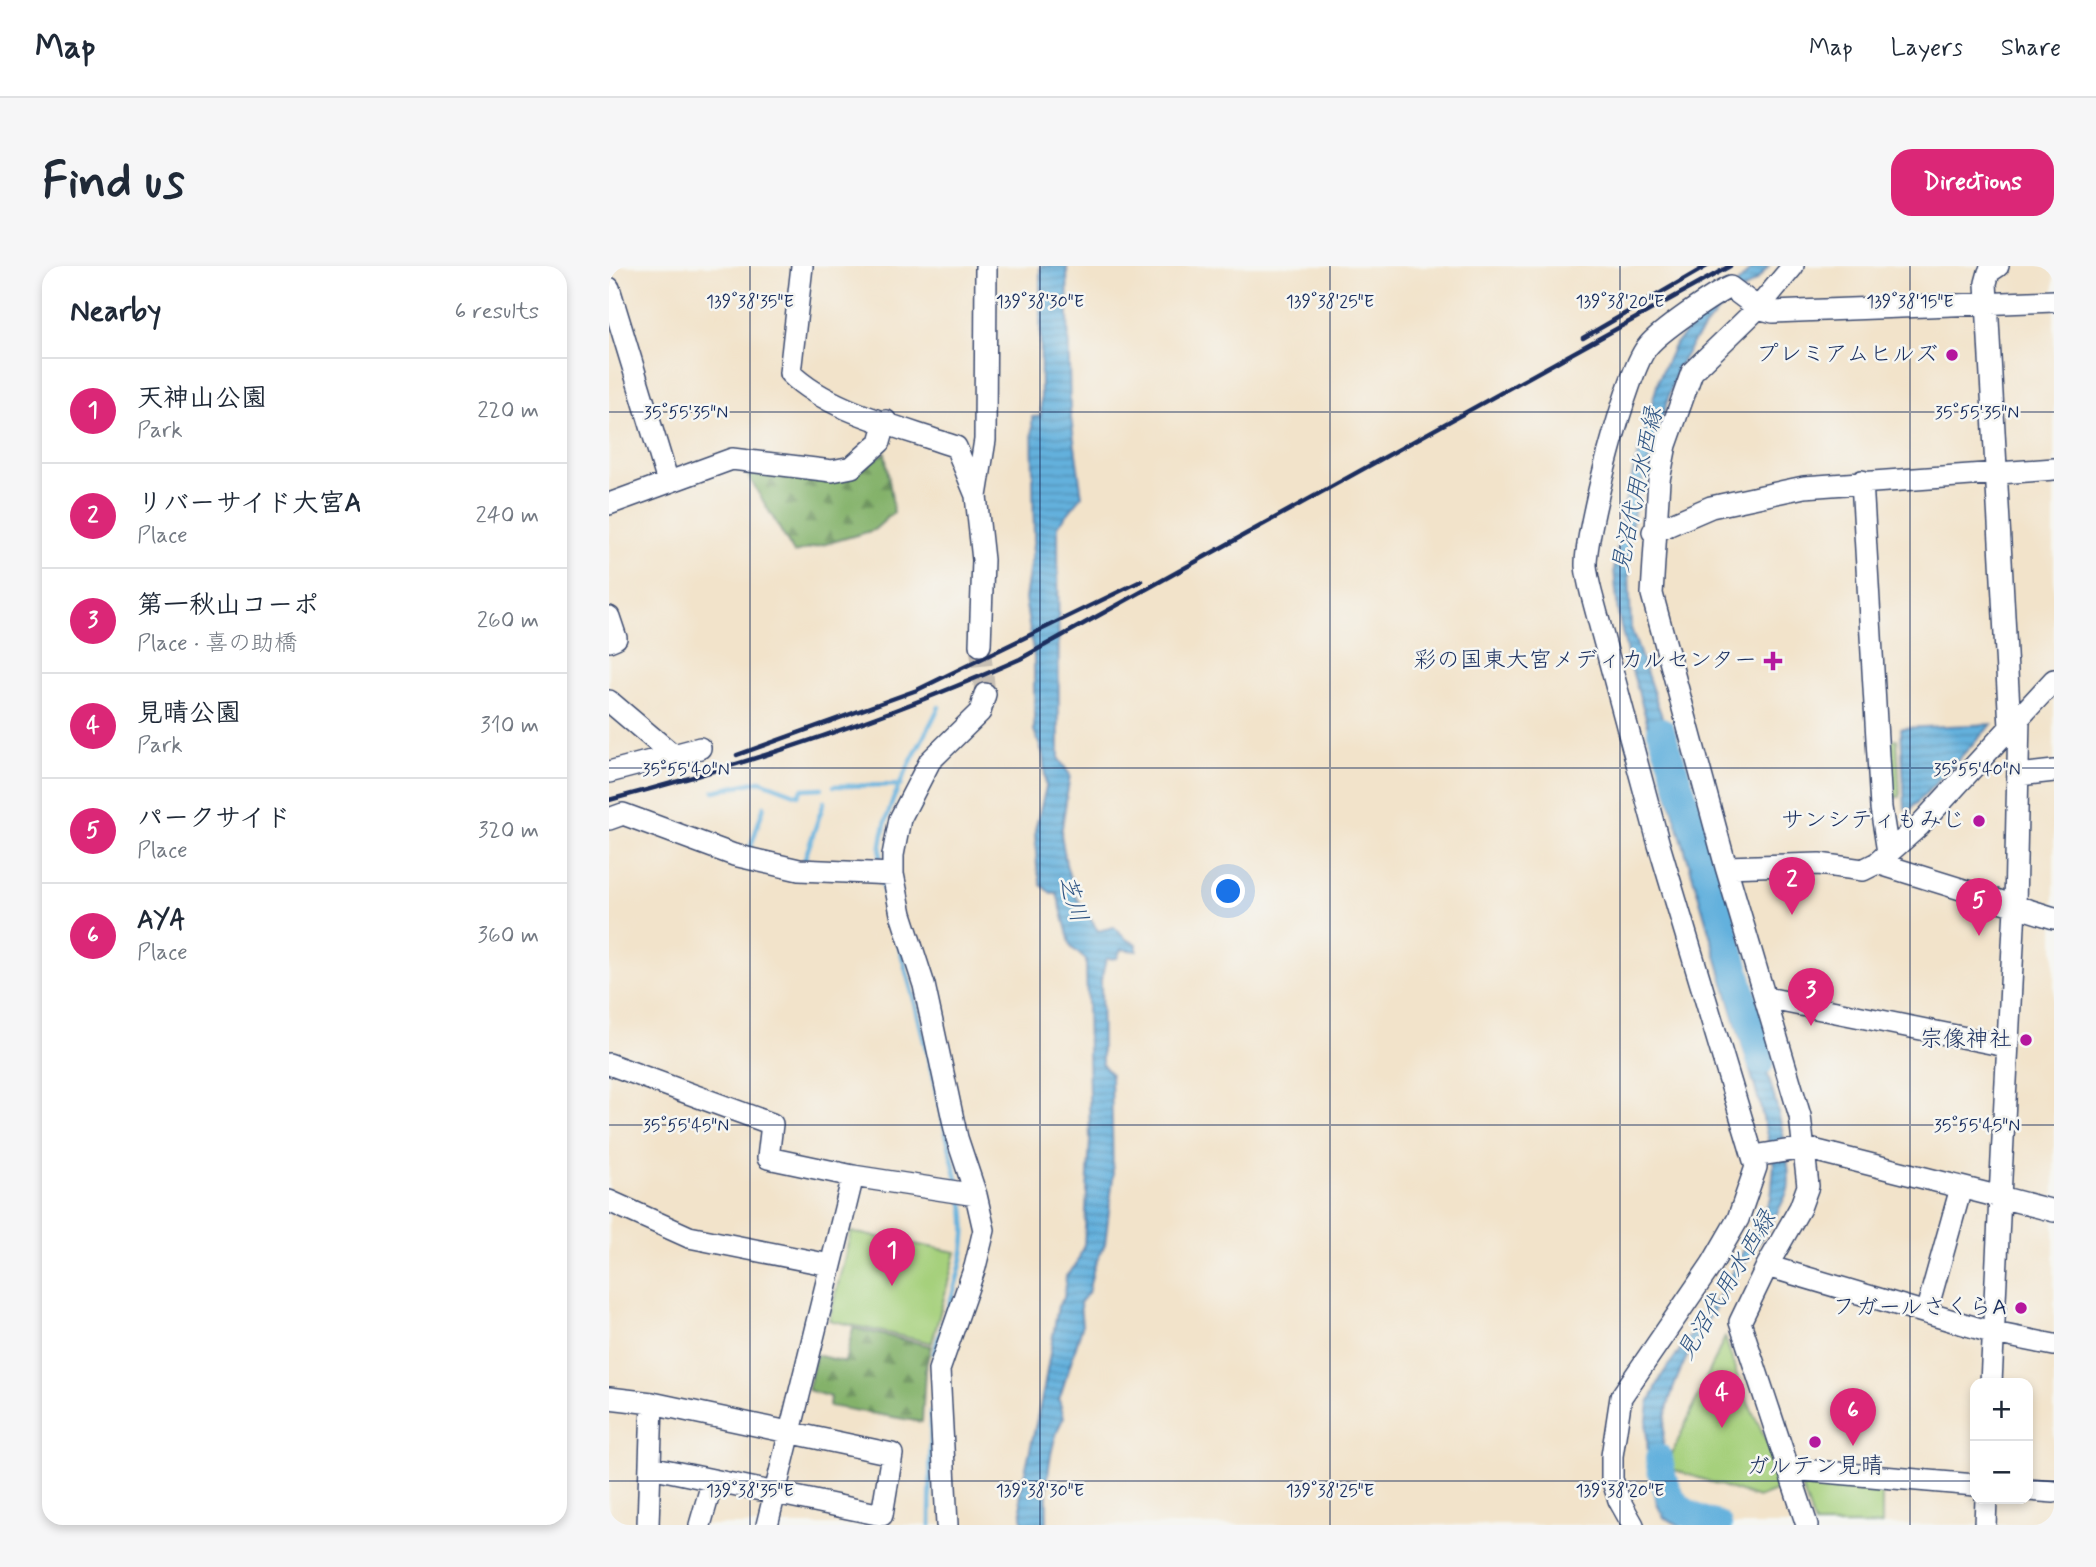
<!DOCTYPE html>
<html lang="en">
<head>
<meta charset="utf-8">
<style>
	:root { --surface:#fff; --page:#f6f6f7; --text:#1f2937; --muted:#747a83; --line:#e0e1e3; --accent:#db2777 }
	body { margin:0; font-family:Mynerve,"Klee One",sans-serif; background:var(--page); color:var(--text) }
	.controls { position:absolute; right:21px; bottom:21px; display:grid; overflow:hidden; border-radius:14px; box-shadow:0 4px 10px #0003 }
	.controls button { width:63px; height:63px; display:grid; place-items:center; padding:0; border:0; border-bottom:2px solid var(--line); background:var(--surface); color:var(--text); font:35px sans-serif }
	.you { position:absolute; left:620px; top:626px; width:24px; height:24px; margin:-18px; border:5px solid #fff; border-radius:50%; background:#1a73e8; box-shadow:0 0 0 10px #1a73e833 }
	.badge { display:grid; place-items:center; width:46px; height:46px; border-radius:50%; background:var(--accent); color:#fff; font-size:23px; font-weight:700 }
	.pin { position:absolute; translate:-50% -58px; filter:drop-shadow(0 2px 4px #0008) }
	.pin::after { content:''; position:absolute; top:37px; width:24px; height:21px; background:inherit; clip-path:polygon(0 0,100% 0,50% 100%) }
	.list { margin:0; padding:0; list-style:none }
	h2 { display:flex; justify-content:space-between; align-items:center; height:91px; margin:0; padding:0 28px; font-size:30px }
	h2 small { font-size:23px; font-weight:400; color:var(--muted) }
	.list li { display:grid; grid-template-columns:46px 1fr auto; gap:21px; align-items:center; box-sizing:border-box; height:105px; padding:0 28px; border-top:2px solid var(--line) }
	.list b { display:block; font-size:26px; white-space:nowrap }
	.list p { margin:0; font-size:23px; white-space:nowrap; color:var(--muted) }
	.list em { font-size:23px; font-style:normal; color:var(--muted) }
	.map { position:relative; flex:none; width:1445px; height:1259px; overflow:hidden; border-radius:21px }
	header { display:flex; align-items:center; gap:42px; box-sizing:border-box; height:98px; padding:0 35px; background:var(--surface); border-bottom:2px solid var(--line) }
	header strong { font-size:33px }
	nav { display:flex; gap:38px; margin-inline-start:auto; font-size:24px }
	.intro { display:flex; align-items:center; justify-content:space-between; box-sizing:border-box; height:168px; padding:0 42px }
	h1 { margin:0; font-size:49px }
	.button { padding:18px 32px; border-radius:21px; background:var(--accent); color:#fff; font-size:24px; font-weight:700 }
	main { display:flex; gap:42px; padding:0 42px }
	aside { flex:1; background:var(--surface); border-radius:21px; box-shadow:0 4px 10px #0003 }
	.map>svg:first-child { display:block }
</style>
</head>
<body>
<header>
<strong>Map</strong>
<nav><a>Map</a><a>Layers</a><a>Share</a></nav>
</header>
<div class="intro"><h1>Find us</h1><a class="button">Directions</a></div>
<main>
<aside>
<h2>Nearby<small>6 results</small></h2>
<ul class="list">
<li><span class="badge">1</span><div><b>天神山公園</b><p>Park</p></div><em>220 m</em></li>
<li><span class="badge">2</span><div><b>リバーサイド大宮A</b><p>Place</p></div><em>240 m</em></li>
<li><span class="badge">3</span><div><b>第一秋山コーポ</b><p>Place · 喜の助橋</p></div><em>260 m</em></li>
<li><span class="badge">4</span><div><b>見晴公園</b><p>Park</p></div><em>310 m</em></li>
<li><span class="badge">5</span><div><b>パークサイド</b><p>Place</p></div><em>320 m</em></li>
<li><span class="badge">6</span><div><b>AYA</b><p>Place</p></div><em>360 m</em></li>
</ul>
</aside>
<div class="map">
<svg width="1445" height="1259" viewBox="0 0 1445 1259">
	<defs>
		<pattern id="forest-firs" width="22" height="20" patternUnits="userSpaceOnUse" patternTransform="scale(1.75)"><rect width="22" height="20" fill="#84b26b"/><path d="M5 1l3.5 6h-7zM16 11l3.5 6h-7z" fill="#6b915b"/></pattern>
		<pattern id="cemetery-stones" width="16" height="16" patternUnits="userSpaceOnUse" patternTransform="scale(1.75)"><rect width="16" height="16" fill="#a6d07b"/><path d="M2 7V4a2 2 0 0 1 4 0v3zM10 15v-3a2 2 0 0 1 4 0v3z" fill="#8eb36d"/></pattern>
		<pattern id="water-rules" width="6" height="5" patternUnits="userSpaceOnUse" patternTransform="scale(1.75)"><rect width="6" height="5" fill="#64b1dd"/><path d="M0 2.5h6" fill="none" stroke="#5290b6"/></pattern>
	</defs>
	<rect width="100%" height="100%" fill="#f6f6f2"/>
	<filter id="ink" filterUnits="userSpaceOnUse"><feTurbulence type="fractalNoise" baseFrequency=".0143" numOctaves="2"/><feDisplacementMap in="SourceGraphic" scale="14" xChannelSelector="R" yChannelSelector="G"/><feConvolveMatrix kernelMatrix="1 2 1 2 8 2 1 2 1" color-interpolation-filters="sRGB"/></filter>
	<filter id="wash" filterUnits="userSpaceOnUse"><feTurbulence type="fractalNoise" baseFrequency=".00686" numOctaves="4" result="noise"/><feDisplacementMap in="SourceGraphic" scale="28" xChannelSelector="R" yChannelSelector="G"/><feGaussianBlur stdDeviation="1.57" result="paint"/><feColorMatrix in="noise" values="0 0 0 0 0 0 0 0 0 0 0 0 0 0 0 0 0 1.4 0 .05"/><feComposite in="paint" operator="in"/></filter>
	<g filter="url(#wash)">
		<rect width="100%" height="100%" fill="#f2e3ca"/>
		<path fill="#a6d07b" stroke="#60806c" stroke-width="2" d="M242 966 347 986 323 1077 220 1054Z
			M1116 1071 1132 1122 1179 1220 1149 1232 1057 1201Z
			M1189 1211 1273 1218V1259H1206Z"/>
		<path fill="url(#forest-firs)" stroke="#507064" stroke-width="2" d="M276 187 285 246 265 264 185 287 138 208 221 215 243 208Z
			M244 1062 322 1080 316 1105 313 1156 220 1140 221 1131 199 1124 207 1089 236 1096Z"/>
		<path fill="url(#cemetery-stones)" stroke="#60806c" stroke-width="2" d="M1288 473 1291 531H1278L1275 474Z"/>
		<path fill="url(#water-rules)" stroke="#40709e" stroke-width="2" d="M431 0H458L461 145 473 230 449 260 450 493 461 509 452 568 457 598 465 627 489 665 505 661 518 674 528 678V685L512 683 508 692 497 693 492 714 493 798 502 808 504 911 496 978 485 1001 479 1027 471 1037 473 1061 450 1134 455 1151C438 1181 437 1225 438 1259H414L411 1228 435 1122 449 1040 455 1032 457 1010 467 999 475 979 481 874 477 694 462 681 448 627H442L432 619 428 601 426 564 437 521 434 489 425 464V391L416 333 425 272 423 151 432 150Z
			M1145 0H1160L1148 14 1113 40 1087 72 1068 103 1026 241 1019 279 1022 362 1060 471V489L1065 500 1062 505 1092 592 1090 600 1136 747C1153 778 1185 890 1179 924 1177 930 1173 937 1170 943 1134 1009 1073 1074 1057 1148 1051 1177 1056 1210 1060 1238L1117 1259H1071L1055 1252 1048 1238 1040 1197 1037 1161 1040 1137 1053 1109 1112 1027 1162 932 1165 899 1150 835 1019 391 1009 348 1005 303 1015 239 1050 112 1065 80 1075 68 1109 39Z
			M1383 458 1302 543H1296L1292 462Z"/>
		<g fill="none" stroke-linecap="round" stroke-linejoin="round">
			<path stroke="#64b1dd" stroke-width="4.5" d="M225 520 292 519
				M105 525 151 515 189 529 193 523 213 522
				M140 586 155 540
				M194 598 215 536
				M271 602C268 545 306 491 330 441
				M272 614 307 741 350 921
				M325 1088C338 1040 366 982 353 933
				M321 1259 322 1145"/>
			<path stroke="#64b1dd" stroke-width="28" d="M1052 465 1097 596 1152 795
				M1050 1192C1056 1234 1068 1248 1109 1259"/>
		</g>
	</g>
	<g filter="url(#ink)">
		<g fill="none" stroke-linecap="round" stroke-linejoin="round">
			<path stroke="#c7bfb4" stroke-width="21" stroke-dasharray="21 10" stroke-linecap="butt" d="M371 379 376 428"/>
			<defs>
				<path id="minor" d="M193 0 181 107C219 145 295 162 347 181L366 227
					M1389 0 1380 6 1377 17 1401 461
					M0 22 59 216
					M1253 215 1272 542 1279 586
					M0 238 123 193 223 205 243 201 271 176 277 155
					M1044 266 1102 241 1195 221 1445 203
					M0 351 7 372 0 375
					M371 379 374 294 367 230 376 174 377 0
					M0 435 65 490
					M1410 451 1406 641 1391 931 1445 945
					M0 506 91 482
					M1410 509 1445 505
					M0 553 14 548 125 589 190 604 284 608
					M1268 597 1445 652
					M1117 601 1043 328 1050 214 1057 179 1083 106 1149 42 1184 0
					M1157 732 1397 780
					M0 798 163 858 159 892 244 910 367 929
					M1145 890 1196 882 1391 931 1382 1117
					M0 935 80 971 221 999
					M1158 1000 1385 1067 1445 1079
					M1317 1047 1352 922
					M0 1132 43 1137 283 1188 273 1249 41 1201
					M1181 1203 1366 1219
					M1419 1224 1445 1226
					M39 1259 43 1137
					M91 1259 104 1214
					M158 1259 244 910
					M338 1259 330 1104 366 1001 375 964 367 929 348 872 315 719 292 648 284 608V589L291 553 321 495 371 446 376 428
					M1024 1259 1010 1234 1003 1213V1190L1012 1131 1103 998 1129 953 1147 901 1050 579 982 326C980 318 978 309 977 300 976 267 1018 103 1039 80 1050 66 1105 28 1121 21L1149 42 1164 46 1445 35
					M1198 1259 1131 1056 1158 1000 1191 942 1199 920 1191 850 1117 601 1210 598 1254 604 1268 597 1310 560 1445 414
					M1376 1259 1377 1233"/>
			</defs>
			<use href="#minor" stroke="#3b4a6e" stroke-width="24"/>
			<use href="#minor" stroke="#fff" stroke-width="21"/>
			<path stroke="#1b2f5e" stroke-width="4.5" d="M974 72 1098 0
				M128 489 308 424 532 315
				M0 534C143 497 276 453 411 393L1121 0"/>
		</g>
	</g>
	<path fill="none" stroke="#1b2f5e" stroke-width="2" stroke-opacity="0.45" d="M141 0V1259M431 0V1259M721 0V1259M1011 0V1259M1301 0V1259M0 146H1445M0 502H1445M0 859H1445M0 1215H1366M1419 1215H1445"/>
	<g fill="#b5179e" stroke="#f6f6f2" stroke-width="2.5">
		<circle cx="1343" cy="89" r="7"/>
		<path d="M1160.5 384.5h7v7h7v7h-7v7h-7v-7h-7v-7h7z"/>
		<circle cx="1370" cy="555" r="7"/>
		<circle cx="1417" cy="774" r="7"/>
		<circle cx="1412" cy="1042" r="7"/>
		<circle cx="1206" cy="1176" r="7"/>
	</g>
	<g text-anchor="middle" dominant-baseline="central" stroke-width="5" stroke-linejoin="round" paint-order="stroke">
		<g font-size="23" fill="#1b2f5e" stroke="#f6f6f2" text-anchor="end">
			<text x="1329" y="89">プレミアムヒルズ</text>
			<text x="1148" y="395">彩の国東大宮メディカルセンター</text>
			<text x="1356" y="555">サンシティもみじ</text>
			<text x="1403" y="774">宗像神社</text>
			<text x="1398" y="1042">フガールさくらA</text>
			<text x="1206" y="1201" text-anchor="middle">ガルテン見晴</text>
		</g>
		<g font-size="24" font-style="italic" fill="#315684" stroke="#f6f6f2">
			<text transform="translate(1029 224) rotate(-78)">見沼代用水西縁</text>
			<text transform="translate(463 633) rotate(72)">芝川</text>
			<text transform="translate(1118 1020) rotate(-59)">見沼代用水西緑</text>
		</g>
	</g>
	<g font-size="18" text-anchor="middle" fill="#1b2f5e" stroke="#f6f6f2" stroke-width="5" stroke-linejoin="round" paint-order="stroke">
		<text x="141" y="41">139°38'35"E</text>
		<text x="431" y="41">139°38'30"E</text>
		<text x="721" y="41">139°38'25"E</text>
		<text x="1011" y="41">139°38'20"E</text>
		<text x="1301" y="41">139°38'15"E</text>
		<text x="1368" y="152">35°55'35"N</text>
		<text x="77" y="152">35°55'35"N</text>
		<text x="1368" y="509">35°55'40"N</text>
		<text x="77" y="509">35°55'40"N</text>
		<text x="1368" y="865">35°55'45"N</text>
		<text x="77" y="865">35°55'45"N</text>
		<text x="141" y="1230">139°38'35"E</text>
		<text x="431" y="1230">139°38'30"E</text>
		<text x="721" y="1230">139°38'25"E</text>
		<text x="1011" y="1230">139°38'20"E</text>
	</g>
</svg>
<div class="controls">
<button>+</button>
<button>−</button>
</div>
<div class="you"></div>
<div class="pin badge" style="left:283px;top:1020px">1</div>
<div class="pin badge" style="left:1183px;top:649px">2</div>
<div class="pin badge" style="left:1202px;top:760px">3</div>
<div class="pin badge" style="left:1113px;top:1162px">4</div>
<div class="pin badge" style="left:1370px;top:670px">5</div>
<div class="pin badge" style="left:1244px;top:1180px">6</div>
</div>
</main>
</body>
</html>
